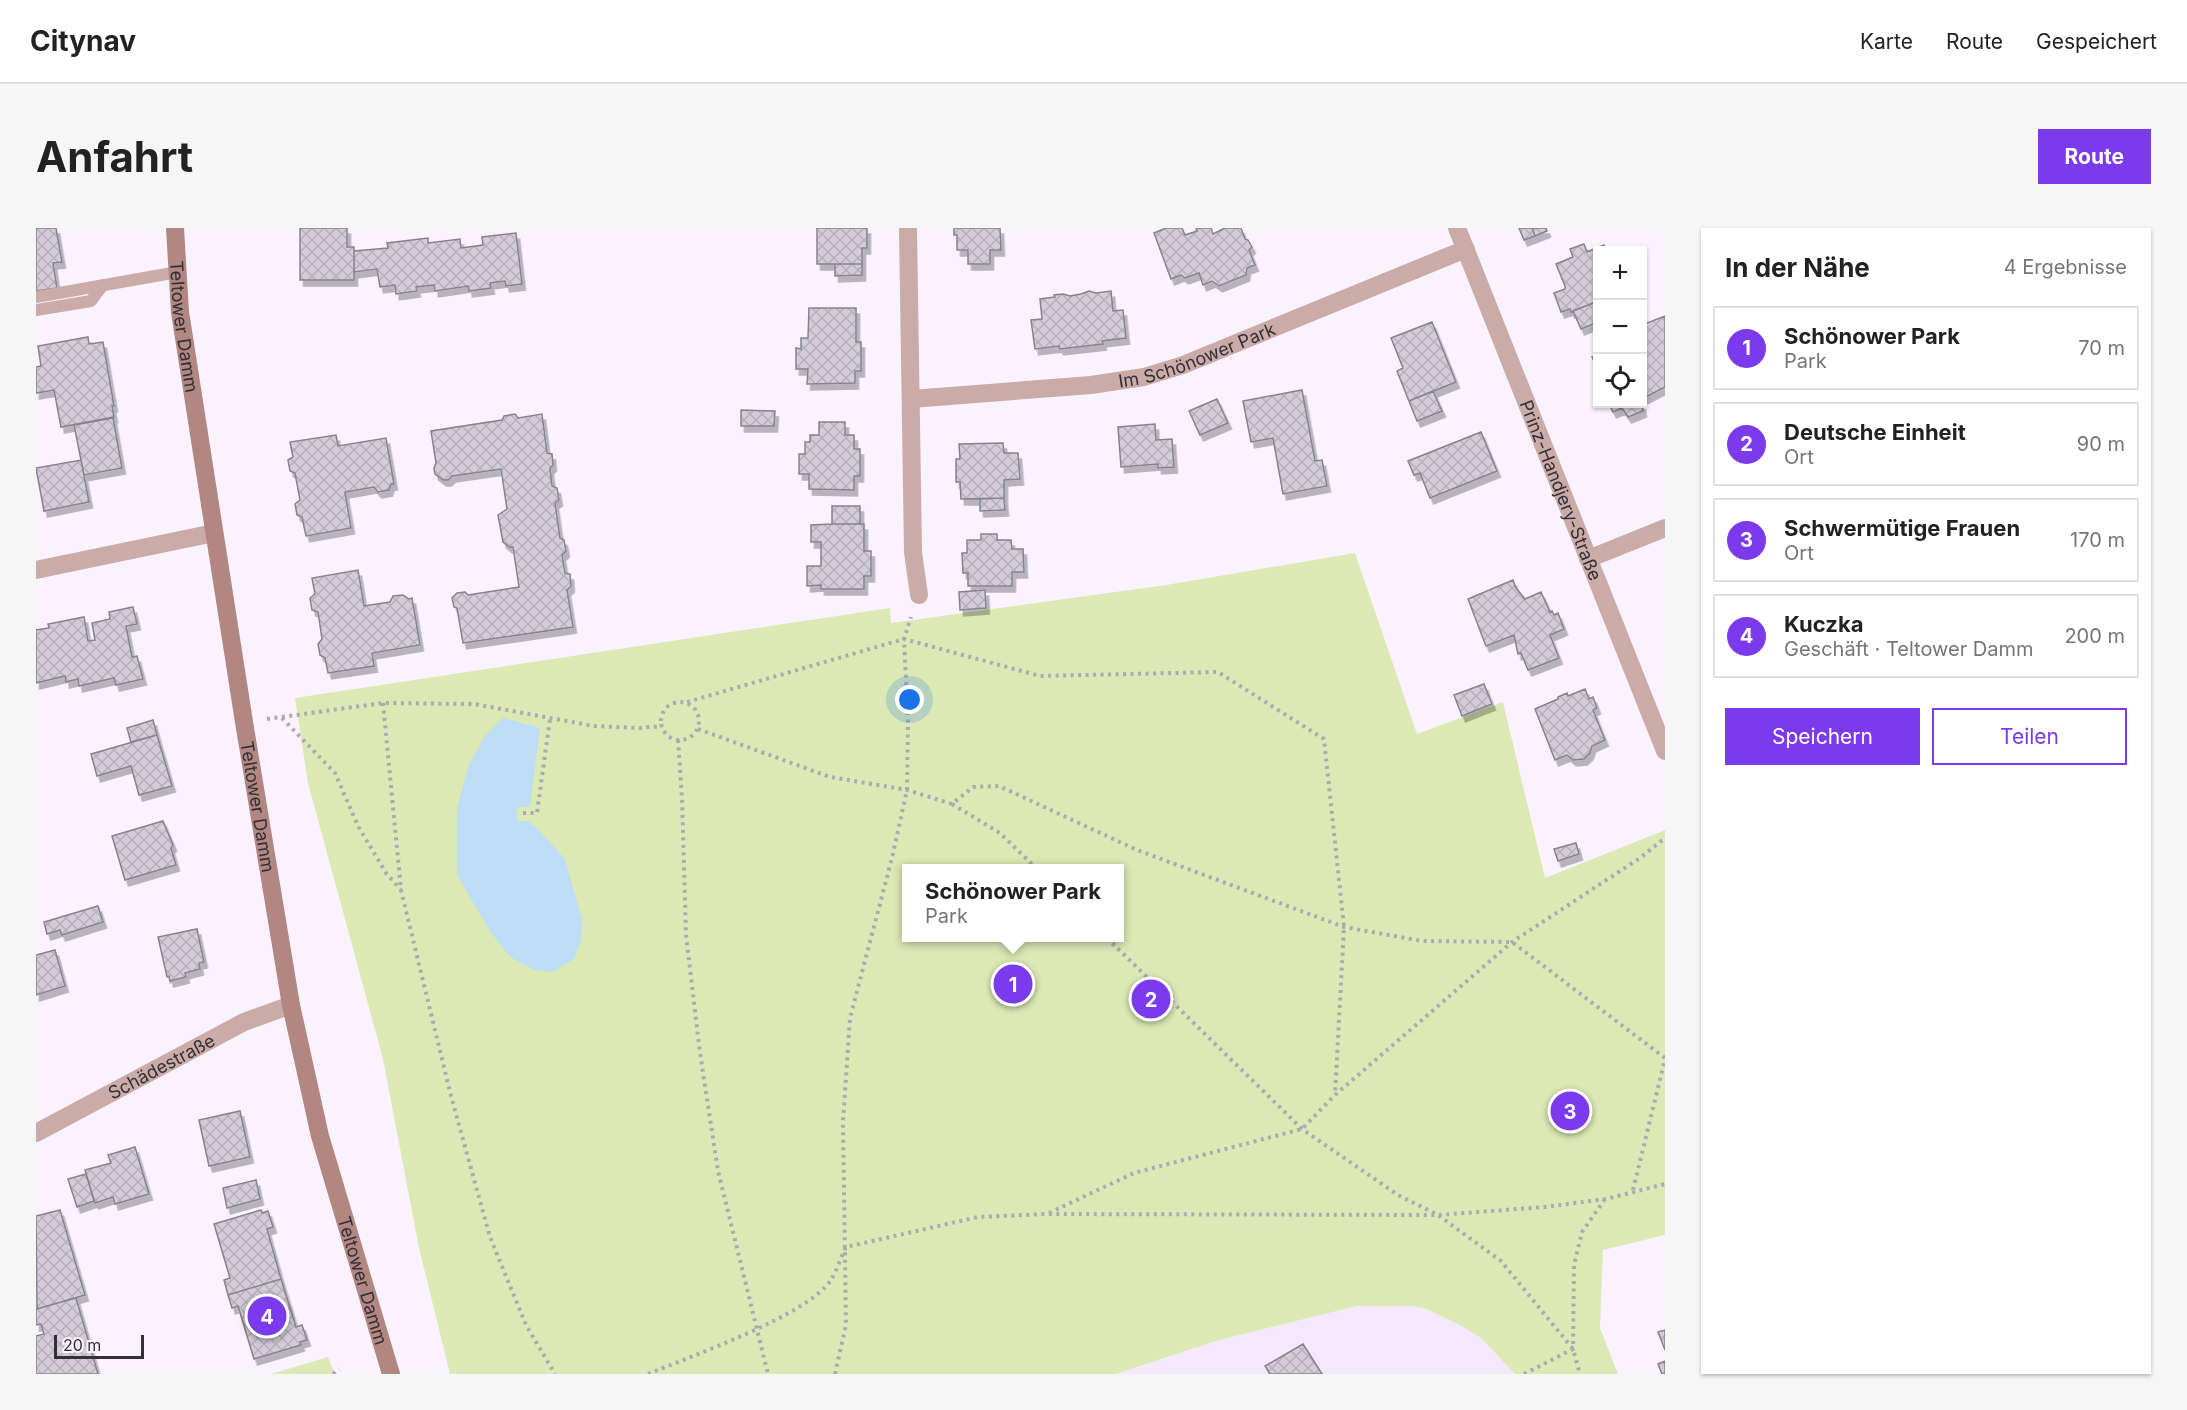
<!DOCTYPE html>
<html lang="de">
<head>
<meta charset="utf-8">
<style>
	:root { --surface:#fff; --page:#f6f6f6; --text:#222; --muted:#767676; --line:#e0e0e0; --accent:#7c3aed }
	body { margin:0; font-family:Inter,sans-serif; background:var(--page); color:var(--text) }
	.controls { position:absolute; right:18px; top:18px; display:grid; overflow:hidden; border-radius:0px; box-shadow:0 2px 4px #0004 }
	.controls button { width:54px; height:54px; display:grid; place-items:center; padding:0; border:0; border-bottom:2px solid var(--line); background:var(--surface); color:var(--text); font:30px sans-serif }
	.scale { position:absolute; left:18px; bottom:15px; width:90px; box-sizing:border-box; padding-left:6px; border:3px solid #322f35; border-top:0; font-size:16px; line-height:21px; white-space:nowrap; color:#322f35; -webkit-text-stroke:4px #faf3ff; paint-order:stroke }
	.you { position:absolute; left:874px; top:472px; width:21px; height:21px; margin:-15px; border:4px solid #fff; border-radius:50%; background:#1a73e8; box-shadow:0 0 0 9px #1a73e833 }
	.badge { display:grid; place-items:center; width:39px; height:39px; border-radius:50%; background:var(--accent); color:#fff; font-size:20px; font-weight:700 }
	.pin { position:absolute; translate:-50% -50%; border:3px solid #fff; box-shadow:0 2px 6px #0006 }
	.popup { position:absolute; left:866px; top:636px; width:222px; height:78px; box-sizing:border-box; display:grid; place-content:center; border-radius:0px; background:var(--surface); filter:drop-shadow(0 2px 4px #0005); font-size:20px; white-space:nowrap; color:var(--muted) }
	.popup b { font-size:22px; color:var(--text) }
	.popup::after { content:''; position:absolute; left:50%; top:100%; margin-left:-12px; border:12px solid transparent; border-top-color:var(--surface) }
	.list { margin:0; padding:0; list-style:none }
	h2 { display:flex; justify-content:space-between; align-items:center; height:78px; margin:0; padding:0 24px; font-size:26px }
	h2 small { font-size:20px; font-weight:400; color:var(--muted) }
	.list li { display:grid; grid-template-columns:39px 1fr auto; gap:18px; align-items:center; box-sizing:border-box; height:84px; margin:0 12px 12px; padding:0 12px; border:2px solid var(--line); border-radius:0px }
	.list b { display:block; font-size:22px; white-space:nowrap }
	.list p { margin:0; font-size:20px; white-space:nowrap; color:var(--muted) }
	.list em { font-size:20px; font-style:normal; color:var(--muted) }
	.actions { display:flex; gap:12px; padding:18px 24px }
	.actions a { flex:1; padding:14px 0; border:2px solid var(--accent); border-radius:0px; text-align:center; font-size:21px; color:var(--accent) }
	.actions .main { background:var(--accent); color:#fff }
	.icon { flex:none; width:33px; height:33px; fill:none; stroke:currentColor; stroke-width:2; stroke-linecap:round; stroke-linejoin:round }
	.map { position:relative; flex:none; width:1629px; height:1146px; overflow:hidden; border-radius:0px }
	header { display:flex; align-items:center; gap:36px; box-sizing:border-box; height:84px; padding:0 30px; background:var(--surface); border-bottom:2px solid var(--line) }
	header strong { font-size:28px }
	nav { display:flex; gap:33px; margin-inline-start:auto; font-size:21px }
	.intro { display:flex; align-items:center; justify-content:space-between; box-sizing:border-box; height:144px; padding:0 36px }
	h1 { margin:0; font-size:42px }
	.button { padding:15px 27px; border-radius:0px; background:var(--accent); color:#fff; font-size:21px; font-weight:700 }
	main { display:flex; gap:36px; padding:0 36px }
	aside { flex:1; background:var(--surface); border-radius:0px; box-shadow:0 2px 4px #0004 }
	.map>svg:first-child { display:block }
</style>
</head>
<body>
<header>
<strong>Citynav</strong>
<nav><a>Karte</a><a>Route</a><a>Gespeichert</a></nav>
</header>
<div class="intro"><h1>Anfahrt</h1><a class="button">Route</a></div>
<main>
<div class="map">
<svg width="1629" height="1146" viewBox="0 0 1629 1146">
	<defs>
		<pattern id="building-cross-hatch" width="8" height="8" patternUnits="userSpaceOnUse" patternTransform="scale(1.5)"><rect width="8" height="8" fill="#d3cbd9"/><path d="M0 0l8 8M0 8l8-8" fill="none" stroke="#b6afbb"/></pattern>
		<filter id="shadow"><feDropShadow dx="3.5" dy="6" stdDeviation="0" flood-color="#0004"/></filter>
	</defs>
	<rect width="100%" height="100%" fill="#faf3ff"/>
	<path fill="#f5e8fd" d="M1321 1078H1378L1390 1081 1423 1096 1445 1110 1479 1146H1080L1183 1112Z"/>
	<path fill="#dce9b5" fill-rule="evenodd" d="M1319 325 1381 506 1467 474 1509 650 1629 602V1007L1567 1022 1564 1100 1582 1146H1479L1445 1110 1422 1096 1390 1081 1378 1078H1321L1183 1112 1080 1146H414L383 1020 347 831 272 555 259 470 854 380 855 395 1130 357ZM870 640H1084V710H870Z
		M292 1129 299 1146H235Z"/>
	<path fill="#beddf6" d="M467 490 504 500 494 579H481V593H491L502 601 529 631 546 692 545 713 538 731 517 744 498 742 474 729 454 703 421 647V580L433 536 449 508Z"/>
	<path fill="url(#building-cross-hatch)" stroke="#88818e" stroke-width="1.5" filter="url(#shadow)" d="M0 0H20L26 34 17 35 21 60 0 63Z
		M264 0H311V19H318V52H264Z
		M781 0H831V20H826V36H781Z
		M918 0H964L965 22H954V36H932V22H921V7H918Z
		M1130 0H1146L1149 7 1161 3 1160 0H1175L1177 6 1189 0H1205L1209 11 1212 12 1216 19 1213 22 1219 37 1211 40 1210 47 1183 58 1176 53 1167 57 1163 45 1149 50 1145 47 1135 51 1118 5Z
		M1483 0H1496L1499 8 1488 12Z
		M1496 0H1510L1511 3 1499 8Z
		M480 5 486 56 470 58 469 53 454 55 455 60 433 63 432 58 399 63 398 57 380 59 381 63 360 66 359 57 344 59 341 41 318 44V23L352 20 351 15 392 10V15L424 11 425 20 447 17 446 9Z
		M1548 16 1551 24 1568 17 1570 22H1562V73L1535 84 1534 81 1525 84 1518 65 1529 61V58L1520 36 1537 29 1534 21Z
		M799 36H826V47L799 48Z
		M1053 63 1060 65 1075 63 1077 83 1087 82 1090 110 1066 113 1067 116 1024 121 1023 118 999 121 995 92 1006 91 1004 71 1019 69 1018 67 1027 66 1034 68 1045 66Z
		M1562 73V94L1545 101 1537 83Z
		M773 80H820V114H825V143H819V155L771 156 772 141H760V120L765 121V110H772Z
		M1629 88V159L1606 171V97Z
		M1396 94 1420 154 1373 173 1361 143 1367 140 1355 110Z
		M52 109 53 116 67 114 78 178H76L78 189 25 199 18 162 0 165V139L5 138 2 118Z
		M1562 127V141L1556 129Z
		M1266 162 1279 233 1286 232 1291 258 1247 266 1237 210 1215 214 1207 173Z
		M1397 163 1406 183 1381 193 1373 173Z
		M1181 171 1192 195 1164 207 1153 183Z
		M1573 176H1606L1607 183 1592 189 1586 180 1577 184Z
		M705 182 739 183 738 198H705Z
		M479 186 482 190 506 186 511 225 516 226 517 237 514 240 516 258 521 260 523 272 519 275 524 310 528 312 530 323 526 327 529 345 534 346 535 358 531 362 537 399 427 415 421 380 418 379 416 370 421 365 429 364 432 367 483 359 477 319H473L467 314 462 287 471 281 465 241 416 248 412 252H407L399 246 398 240 400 235 395 203 466 192 468 188Z
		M77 190 86 240 48 247 38 197Z
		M783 194H809V207H818V221H824V248H818V262L773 261V246H763V226H769V214H774V207H783Z
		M1119 196 1120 212 1136 211 1138 239 1122 240V236L1085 239 1082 199Z
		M1445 204 1461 243 1394 270 1384 245 1378 247 1372 233Z
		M300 207 302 218 350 210 358 256H355L353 262 342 264 338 259 309 264 315 300 270 308 266 289 261 287 259 276 264 272 259 245 254 243 252 232 257 229 254 214Z
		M967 215 968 225H982L984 251 968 252V270L925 271 924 254H920V231H924L923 216Z
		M45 232 53 274 8 283 0 240Z
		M968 270 969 282 944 283V271Z
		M796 278H824V296H796Z
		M796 296H828V323H835V348H828V361H785V357L771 358V338H785V314H775V297Z
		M945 306H961V312H975L976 321H987L988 344H976V358H932V345H927L926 325H931V312H945Z
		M322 342 328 378 354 374 357 368 367 367 373 371 376 370 384 417 336 425 338 438 292 445 289 430 284 427 282 416 286 411 282 384 276 382 274 370 279 366 276 350Z
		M1477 352 1480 360 1489 371 1505 364 1514 384 1516 383 1518 387 1522 385 1528 401 1514 407 1523 430 1492 442 1485 425 1482 426 1478 407 1450 418 1432 371Z
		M949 362 950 380 924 382 923 364Z
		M97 379 101 396 90 398 96 429 101 428 107 451 80 457 78 450 43 458 42 451 30 454 29 448 0 455V402L13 400 12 396 48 389 52 413 59 412 56 395 74 391 73 384Z
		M1448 456 1456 476 1426 488 1418 467Z
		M1549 461 1553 471 1557 469 1561 480 1557 482 1569 512 1556 518 1554 525 1548 531 1537 532 1531 527 1519 532 1499 481 1522 471V469L1531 465 1532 468Z
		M117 492 121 507 95 514 91 500Z
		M121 507 136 558 103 567 95 538 61 548 55 526Z
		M127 593 137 617 135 620 140 637 89 652 76 608Z
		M1540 615 1543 626 1522 633 1518 621Z
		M62 678 67 694 26 707 24 702 11 706 8 694Z
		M161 701 168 734 163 735 164 741 149 745 150 749 134 753 133 748 131 749 122 709Z
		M19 722 29 758 0 767V727Z
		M204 883 214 929 173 938 163 892Z
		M99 919 113 966 79 976 77 969 59 975 49 942 75 935 72 927Z
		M50 946 58 973 41 979 32 951Z
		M220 952 224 971 191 980 187 960Z
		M24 982 49 1067 1 1081 0 988Z
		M225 982 226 985 232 983 237 999 231 1001 245 1051 192 1067 188 1052 194 1050 178 996Z
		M245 1051 260 1099 266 1097 271 1112 264 1114 265 1117 218 1131 202 1078 196 1080 192 1067Z
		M40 1070 62 1146H0V1108L8 1106 5 1096 0 1097V1081Z
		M1629 1102V1122L1622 1104Z
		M1267 1116 1286 1146H1234L1229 1138Z
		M1629 1133V1146H1626L1622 1136Z"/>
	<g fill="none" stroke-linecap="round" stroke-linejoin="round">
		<path stroke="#ada8b2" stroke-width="4" stroke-dasharray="3 4.5" stroke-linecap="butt" d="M625 493a19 19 0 1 1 38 0a19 19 0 1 1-38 0Z
			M651 474 868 411 1004 448 1182 444 1288 511 1308 699 1299 867
			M347 475 365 662 415 868 454 1009 490 1097 519 1146
			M246 490 299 545 322 598 350 645 365 662
			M231 491 347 475 438 476 558 498 603 500 626 498
			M662 501 794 549 871 562 916 576 937 559 963 558 1101 622 1308 699 1386 713 1476 714 1629 830
			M642 512 646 570 650 707 664 825 682 943 732 1146
			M916 576 964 605 1000 640
			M487 585H501L514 491
			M1071 710 1266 901 1362 967 1402 987 1508 979 1570 971 1629 956
			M1597 962 1629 831
			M1013 985 1098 945 1266 901 1299 867 1476 714 1604 630 1629 610
			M297 1146 303 1141
			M612 1146C655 1128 771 1088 795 1052 801 1042 805 1029 810 1019L942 989 1011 986 1402 987 1465 1033 1537 1121 1544 1146
			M799 1146 810 1097 807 894 814 790 856 630 871 562 872 492 868 411 875 389
			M1488 1146 1537 1121 1538 1037 1546 1004 1569 971"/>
		<path stroke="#caaba8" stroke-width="12" d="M0 69 142 44
			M0 82 55 73 67 57"/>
		<g stroke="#caaba8" stroke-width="18">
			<path d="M872 0 877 324 883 367"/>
			<path id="s1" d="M1421 0 1629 523"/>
			<path id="s2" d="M875 171 1055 157 1108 149 1147 137 1430 21"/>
			<path d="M1552 331 1629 300"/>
			<path d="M0 342 178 305"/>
			<path id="s3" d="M0 905 208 794 255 777"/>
		</g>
		<path stroke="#b28782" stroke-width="18" id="s4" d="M139 0 144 84 208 494 255 777 284 908 355 1146"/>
	</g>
	<g text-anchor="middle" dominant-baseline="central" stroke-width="5" stroke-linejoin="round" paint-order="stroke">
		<g font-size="18" fill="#322f35" stroke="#faf3ff">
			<text stroke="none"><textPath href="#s4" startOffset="99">Teltower Damm</textPath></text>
			<text stroke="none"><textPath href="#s2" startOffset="291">Im Schönower Park</textPath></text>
			<text stroke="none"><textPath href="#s1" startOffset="282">Prinz-Handjery-Straße</textPath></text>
			<text stroke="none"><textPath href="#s4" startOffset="585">Teltower Damm</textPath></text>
			<text stroke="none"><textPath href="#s3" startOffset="142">Schädestraße</textPath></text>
			<text stroke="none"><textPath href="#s4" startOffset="1071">Teltower Damm</textPath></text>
		</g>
	</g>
</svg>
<div class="controls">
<button>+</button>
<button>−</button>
<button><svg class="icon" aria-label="locate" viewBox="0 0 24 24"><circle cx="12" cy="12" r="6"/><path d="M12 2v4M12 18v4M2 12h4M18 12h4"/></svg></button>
</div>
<div class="scale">20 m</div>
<div class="you"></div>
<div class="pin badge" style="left:977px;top:756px">1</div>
<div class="popup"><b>Schönower Park</b>Park</div>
<div class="pin badge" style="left:1115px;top:771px">2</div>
<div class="pin badge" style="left:1534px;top:883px">3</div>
<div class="pin badge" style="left:231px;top:1088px">4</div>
</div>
<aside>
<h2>In der Nähe<small>4 Ergebnisse</small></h2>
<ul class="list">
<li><span class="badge">1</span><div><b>Schönower Park</b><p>Park</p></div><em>70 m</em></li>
<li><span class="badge">2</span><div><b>Deutsche Einheit</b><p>Ort</p></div><em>90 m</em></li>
<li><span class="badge">3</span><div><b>Schwermütige Frauen</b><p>Ort</p></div><em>170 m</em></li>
<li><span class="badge">4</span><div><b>Kuczka</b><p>Geschäft · Teltower Damm</p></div><em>200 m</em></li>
</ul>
<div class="actions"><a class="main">Speichern</a><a>Teilen</a></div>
</aside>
</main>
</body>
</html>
